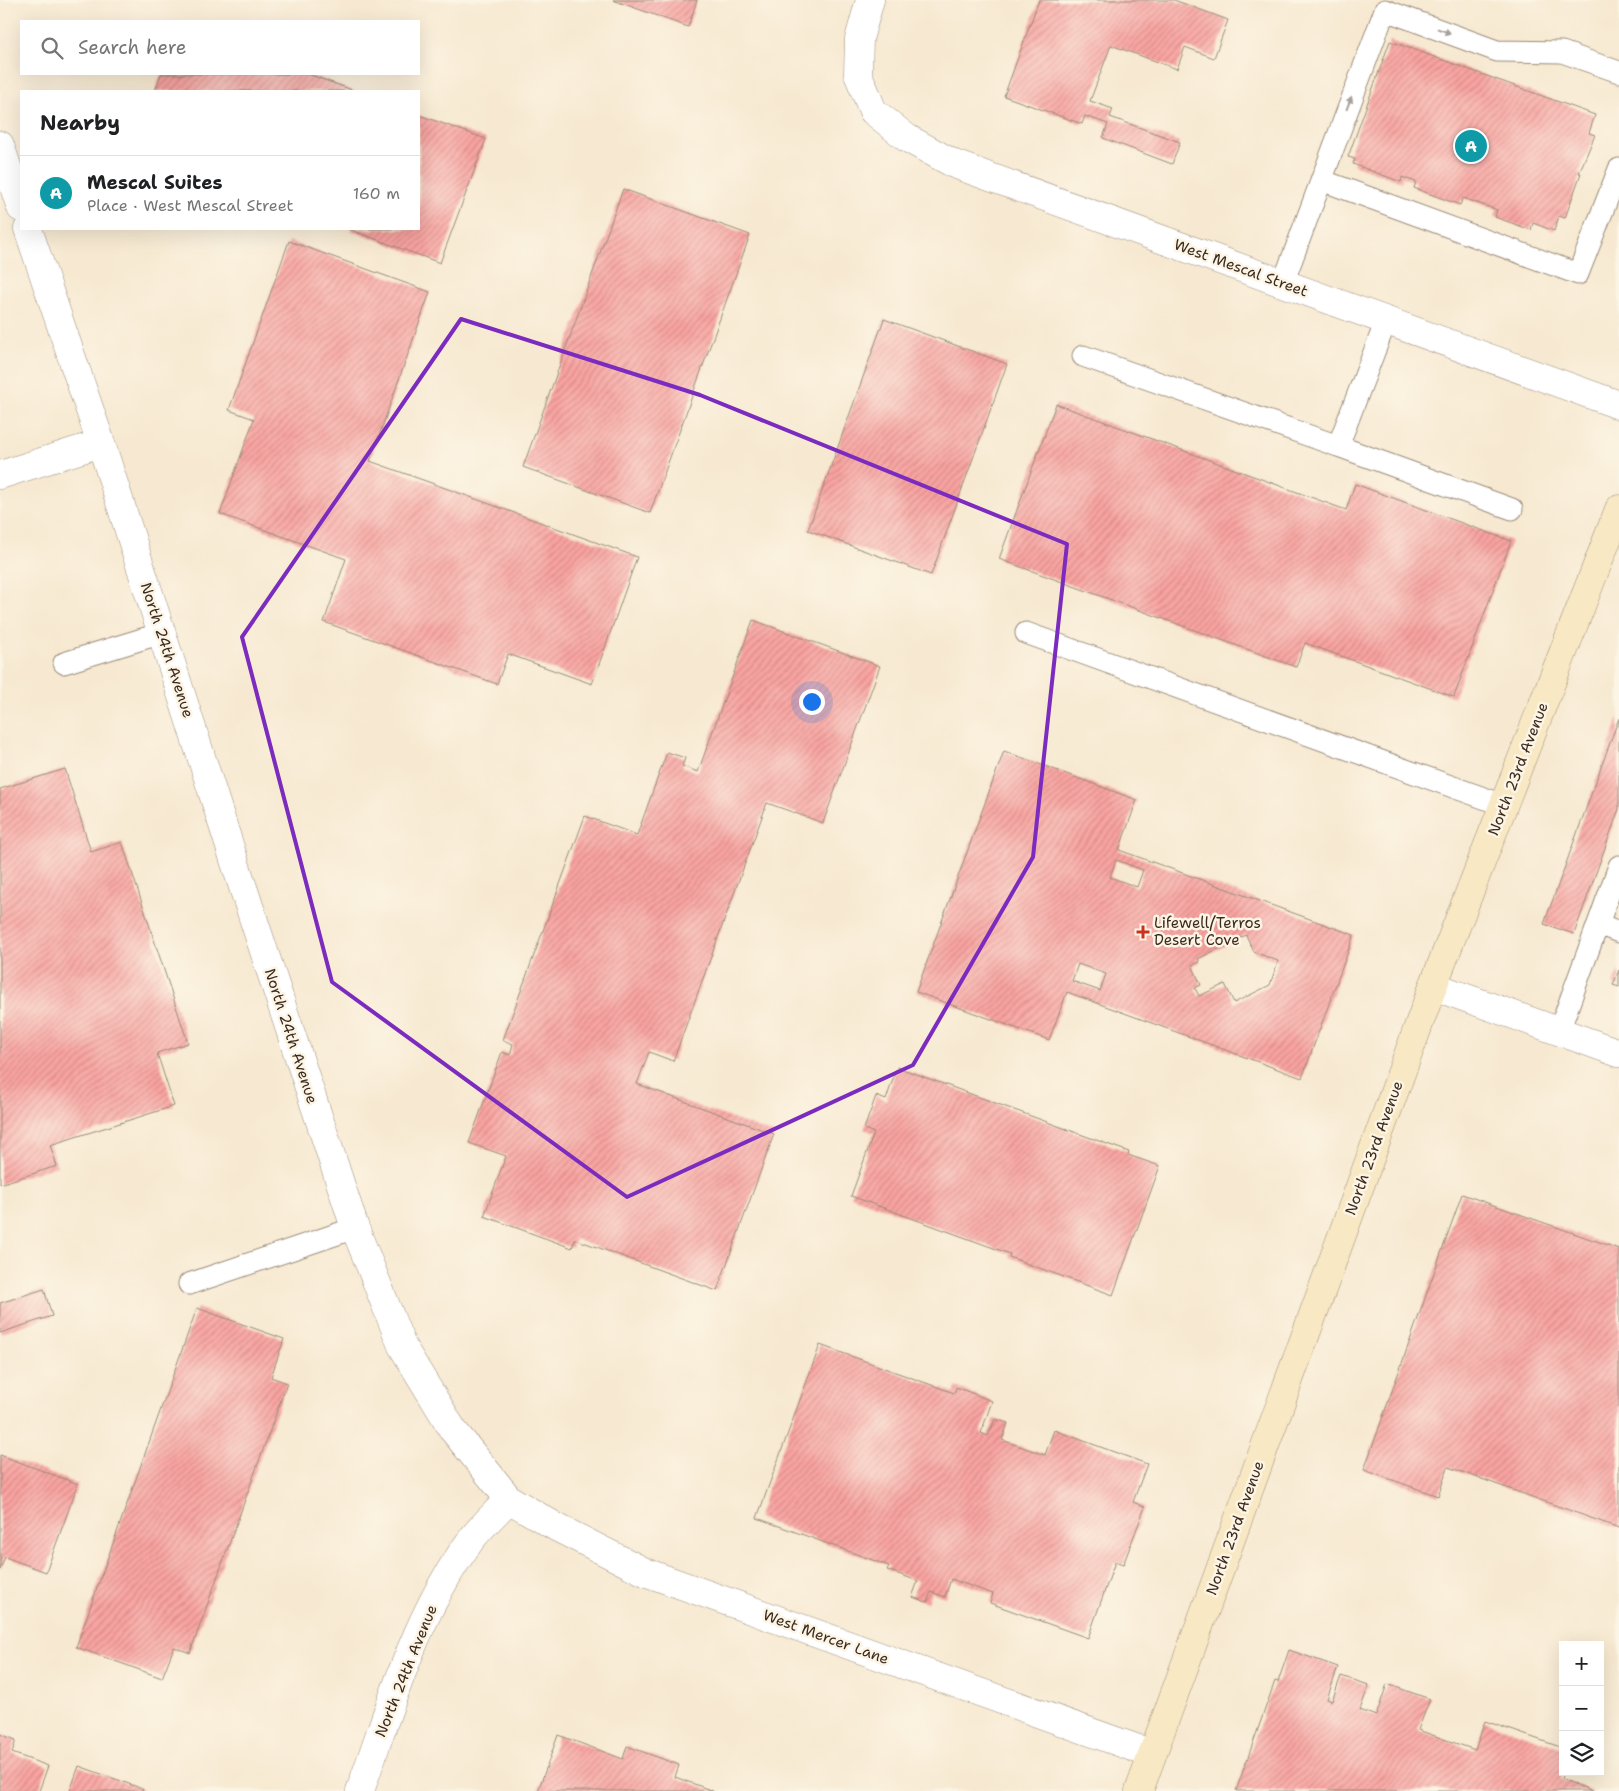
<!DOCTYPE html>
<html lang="en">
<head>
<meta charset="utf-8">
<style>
	:root { --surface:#fff; --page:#f6f6f6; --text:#202124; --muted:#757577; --line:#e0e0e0; --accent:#c8321e }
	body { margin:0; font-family:"Shantell Sans",sans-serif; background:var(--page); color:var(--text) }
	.controls { position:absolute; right:15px; bottom:15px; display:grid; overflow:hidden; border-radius:0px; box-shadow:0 5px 20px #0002 }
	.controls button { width:45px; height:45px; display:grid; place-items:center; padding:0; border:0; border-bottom:1px solid var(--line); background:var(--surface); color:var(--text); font:25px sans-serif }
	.you { position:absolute; left:811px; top:701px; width:18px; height:18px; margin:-12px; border:4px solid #fff; border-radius:50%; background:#1a73e8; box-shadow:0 0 0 8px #1a73e833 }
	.badge { display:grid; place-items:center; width:32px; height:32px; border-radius:50%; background:var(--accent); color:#fff; font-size:16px; font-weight:700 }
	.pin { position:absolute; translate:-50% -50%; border:2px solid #fff; box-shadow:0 1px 5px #0006 }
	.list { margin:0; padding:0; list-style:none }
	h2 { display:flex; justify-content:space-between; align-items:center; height:65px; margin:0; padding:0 20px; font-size:21px }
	h2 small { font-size:16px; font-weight:400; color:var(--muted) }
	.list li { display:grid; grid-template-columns:32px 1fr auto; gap:15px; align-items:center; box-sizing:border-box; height:75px; padding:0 20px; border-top:1px solid var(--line) }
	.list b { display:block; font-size:19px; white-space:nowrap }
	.list p { margin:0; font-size:16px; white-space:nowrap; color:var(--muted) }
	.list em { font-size:16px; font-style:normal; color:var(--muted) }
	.icon { flex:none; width:28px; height:28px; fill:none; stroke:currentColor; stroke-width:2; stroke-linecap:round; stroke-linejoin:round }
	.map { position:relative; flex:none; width:1619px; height:1791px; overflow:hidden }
	.search { position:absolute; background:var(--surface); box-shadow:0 5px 20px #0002; left:20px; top:20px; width:400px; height:55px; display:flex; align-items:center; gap:12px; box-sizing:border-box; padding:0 18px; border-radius:0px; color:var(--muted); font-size:19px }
	.panel { position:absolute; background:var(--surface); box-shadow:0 5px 20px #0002; left:20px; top:90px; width:400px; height:140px; border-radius:0px }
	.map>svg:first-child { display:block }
</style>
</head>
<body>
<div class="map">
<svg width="1619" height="1791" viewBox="0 0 1619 1791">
	<defs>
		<pattern id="building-hatch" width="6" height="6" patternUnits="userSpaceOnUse" patternTransform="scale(1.25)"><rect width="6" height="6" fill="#faa4a2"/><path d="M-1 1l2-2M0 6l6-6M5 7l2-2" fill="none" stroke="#cc8683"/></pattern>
	</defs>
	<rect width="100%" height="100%" fill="#fcf5e5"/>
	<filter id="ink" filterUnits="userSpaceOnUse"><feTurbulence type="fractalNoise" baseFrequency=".02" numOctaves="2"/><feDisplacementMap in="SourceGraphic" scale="10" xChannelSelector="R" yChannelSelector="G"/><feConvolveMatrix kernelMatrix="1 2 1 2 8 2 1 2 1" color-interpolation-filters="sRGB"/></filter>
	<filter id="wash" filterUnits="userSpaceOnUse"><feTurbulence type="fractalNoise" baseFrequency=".0096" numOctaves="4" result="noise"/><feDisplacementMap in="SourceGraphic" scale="20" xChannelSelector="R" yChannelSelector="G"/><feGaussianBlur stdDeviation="1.12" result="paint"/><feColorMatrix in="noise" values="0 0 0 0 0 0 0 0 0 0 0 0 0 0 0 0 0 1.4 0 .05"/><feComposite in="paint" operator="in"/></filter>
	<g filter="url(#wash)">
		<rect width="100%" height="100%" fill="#f7e9d1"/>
		<g id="blocks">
			<path fill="url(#building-hatch)" fill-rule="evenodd" d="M613 0H697L688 27Z
				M1039 0H1174L1228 20 1214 58 1185 47 1177 69 1111 45 1090 101 1113 109 1110 117 1180 142 1172 164 1103 138 1108 124 1085 116 1082 124 1004 96Z
				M1390 41 1595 115 1589 133 1595 135 1579 173H1581L1565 218 1559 216 1554 231 1533 223 1531 230 1495 217 1497 210 1463 198 1460 205 1414 188 1416 182 1402 177 1401 182 1353 164 1355 159 1348 157Z
				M161 74H308L355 91H155Z
				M419 115 486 139 440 263 348 229H419Z
				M623 189 750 235 650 513 523 467Z
				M289 241 430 292 370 461 637 557 592 684 508 654 497 684 324 622 346 559 220 514 254 419 229 410Z
				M884 319 1007 364 931 575 808 530Z
				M1056 404 1346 510 1355 484 1511 541 1454 697 1305 643 1296 667 999 559Z
				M753 620 880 666 823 823 767 803 673 1061 649 1052 637 1084 774 1134 717 1291 575 1239 572 1248 484 1216 506 1156 469 1143 502 1052 510 1055 513 1044 503 1040 585 816 637 835 667 752 685 758 682 766 698 772Z
				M1619 718V809L1574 934 1544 924Z
				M1004 751 1137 800 1119 850 1354 935 1302 1078 1067 992 1049 1040 916 992ZM1116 860 1143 870 1137 887 1110 877ZM1246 935 1254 952 1278 961 1270 985 1234 1003 1225 984 1199 996 1195 988 1201 985 1192 965 1200 962 1198 959ZM1078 964 1106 974 1100 991 1072 981Z
				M65 769 91 852 122 842 188 1043 157 1053 174 1106 50 1145 57 1166 0 1184V789Z
				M1619 970V987L1613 985Z
				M897 1067 1129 1152 1128 1155 1160 1166 1113 1295 1009 1257 1010 1254 851 1196 874 1133 864 1129 876 1096 886 1100Z
				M1462 1194 1619 1249V1528L1448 1467 1438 1496 1364 1470Z
				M44 1289 52 1316 0 1333V1303Z
				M197 1308 284 1339 271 1377 287 1383 190 1653 174 1647 162 1678 76 1647Z
				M820 1345 954 1393 956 1387 992 1401 981 1433 988 1436 995 1419 1008 1423 1002 1440 1045 1455 1054 1430 1147 1464 1133 1502 1145 1507 1123 1565 1115 1562 1088 1638 990 1603 993 1594 951 1579 945 1597 931 1592 927 1602 912 1597 918 1581 887 1570 889 1566 757 1518Z
				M0 1455 78 1484 46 1572 5 1557 0 1570Z
				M1289 1650 1338 1667 1327 1699 1332 1701 1341 1676 1369 1685 1360 1710 1376 1716 1387 1684 1430 1699 1418 1730 1475 1750 1485 1721 1563 1748V1772L1561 1779 1593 1791H1236L1275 1681 1278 1682Z
				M0 1734 16 1740 12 1753 48 1766 39 1791H0Z
				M558 1735 623 1759 627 1746 679 1765 675 1777 713 1791H538Z
				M79 1766 143 1789 142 1791H70Z"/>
		</g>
	</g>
	<g filter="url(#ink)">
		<use href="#blocks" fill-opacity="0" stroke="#998a78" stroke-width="1"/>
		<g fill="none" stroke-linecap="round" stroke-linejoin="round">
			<defs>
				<path id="lane" d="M1321 180 1578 274 1619 169
					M1283 283 1385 10 1497 51 1562 52 1619 72
					M1386 321 1338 446 1512 509
					M1083 356 1338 446
					M1026 633 1503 805
					M64 663 162 633
					M1619 866 1598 924 1619 932
					M1559 1031 1598 924
					M189 1284 355 1228"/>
				<path id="street" d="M870 0 859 39 858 74 873 111 907 138 954 164 1619 405
					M0 145 21 208
					M28 229 101 443 236 866 355 1228 402 1346 453 1430 509 1499 556 1527 645 1572 1152 1754
					M0 475 101 443
					M1433 986 1619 1053
					M360 1791C390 1707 415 1617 468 1544 479 1528 496 1513 509 1499"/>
				<path id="secondary" d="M1139 1791 1433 986 1619 509"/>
			</defs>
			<use href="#lane" stroke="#998a78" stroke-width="23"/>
			<use href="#street" stroke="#998a78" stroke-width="29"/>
			<use href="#secondary" stroke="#998a78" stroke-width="29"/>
			<use href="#lane" stroke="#fff" stroke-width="21"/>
			<use href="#street" stroke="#fff" stroke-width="28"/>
			<use href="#secondary" stroke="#f8e8c3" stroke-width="28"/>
		</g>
		<defs><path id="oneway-solid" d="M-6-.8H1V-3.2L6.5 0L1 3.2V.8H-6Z" transform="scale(1.25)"/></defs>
		<g fill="#a79f9a">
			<use href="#oneway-solid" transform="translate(1444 31) rotate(20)"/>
			<use href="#oneway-solid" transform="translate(1349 103) rotate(-69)"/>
		</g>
	</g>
	<path fill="none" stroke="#7b2cbf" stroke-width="4" stroke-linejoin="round" d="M461 319 700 395 1067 544 1033 857 913 1065 627 1197 332 982 242 637Z"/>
	<path fill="#c8321e" stroke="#fcf5e5" stroke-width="2" d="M1140.5 924.5h5v5h5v5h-5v5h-5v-5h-5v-5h5z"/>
	<g text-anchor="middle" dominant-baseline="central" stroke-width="5" stroke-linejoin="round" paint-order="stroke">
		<g font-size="15" fill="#3b2a1e" stroke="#fcf5e5">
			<text transform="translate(1241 268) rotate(20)">West Mescal Street</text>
			<text transform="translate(167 650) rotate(72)">North 24th Avenue</text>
			<text transform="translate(1518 769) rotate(-69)">North 23rd Avenue</text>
			<text transform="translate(291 1036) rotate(72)">North 24th Avenue</text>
			<text transform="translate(1374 1148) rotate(-70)">North 23rd Avenue</text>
			<text transform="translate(1235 1528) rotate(-70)">North 23rd Avenue</text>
			<text transform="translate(826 1637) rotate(20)">West Mercer Lane</text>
			<text transform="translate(406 1671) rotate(-68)">North 24th Avenue</text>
		</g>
		<g font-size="15" fill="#3b2a1e" stroke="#fcf5e5" text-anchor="start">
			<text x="1154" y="923">Lifewell/Terros<tspan x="1154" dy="17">Desert Cove</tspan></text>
		</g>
	</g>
</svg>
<div class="controls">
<button>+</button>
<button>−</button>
<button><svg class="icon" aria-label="layers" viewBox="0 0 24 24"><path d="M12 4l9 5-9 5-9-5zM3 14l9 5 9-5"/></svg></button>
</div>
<div class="you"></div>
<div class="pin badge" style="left:1471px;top:146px;background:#0f9aa8">A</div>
<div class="search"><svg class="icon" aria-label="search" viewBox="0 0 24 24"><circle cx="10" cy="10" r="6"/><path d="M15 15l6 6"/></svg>Search here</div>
<section class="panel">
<h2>Nearby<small></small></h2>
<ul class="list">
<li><span class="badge" style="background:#0f9aa8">A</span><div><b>Mescal Suites</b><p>Place · West Mescal Street</p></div><em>160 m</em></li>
</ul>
</section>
</div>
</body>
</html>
